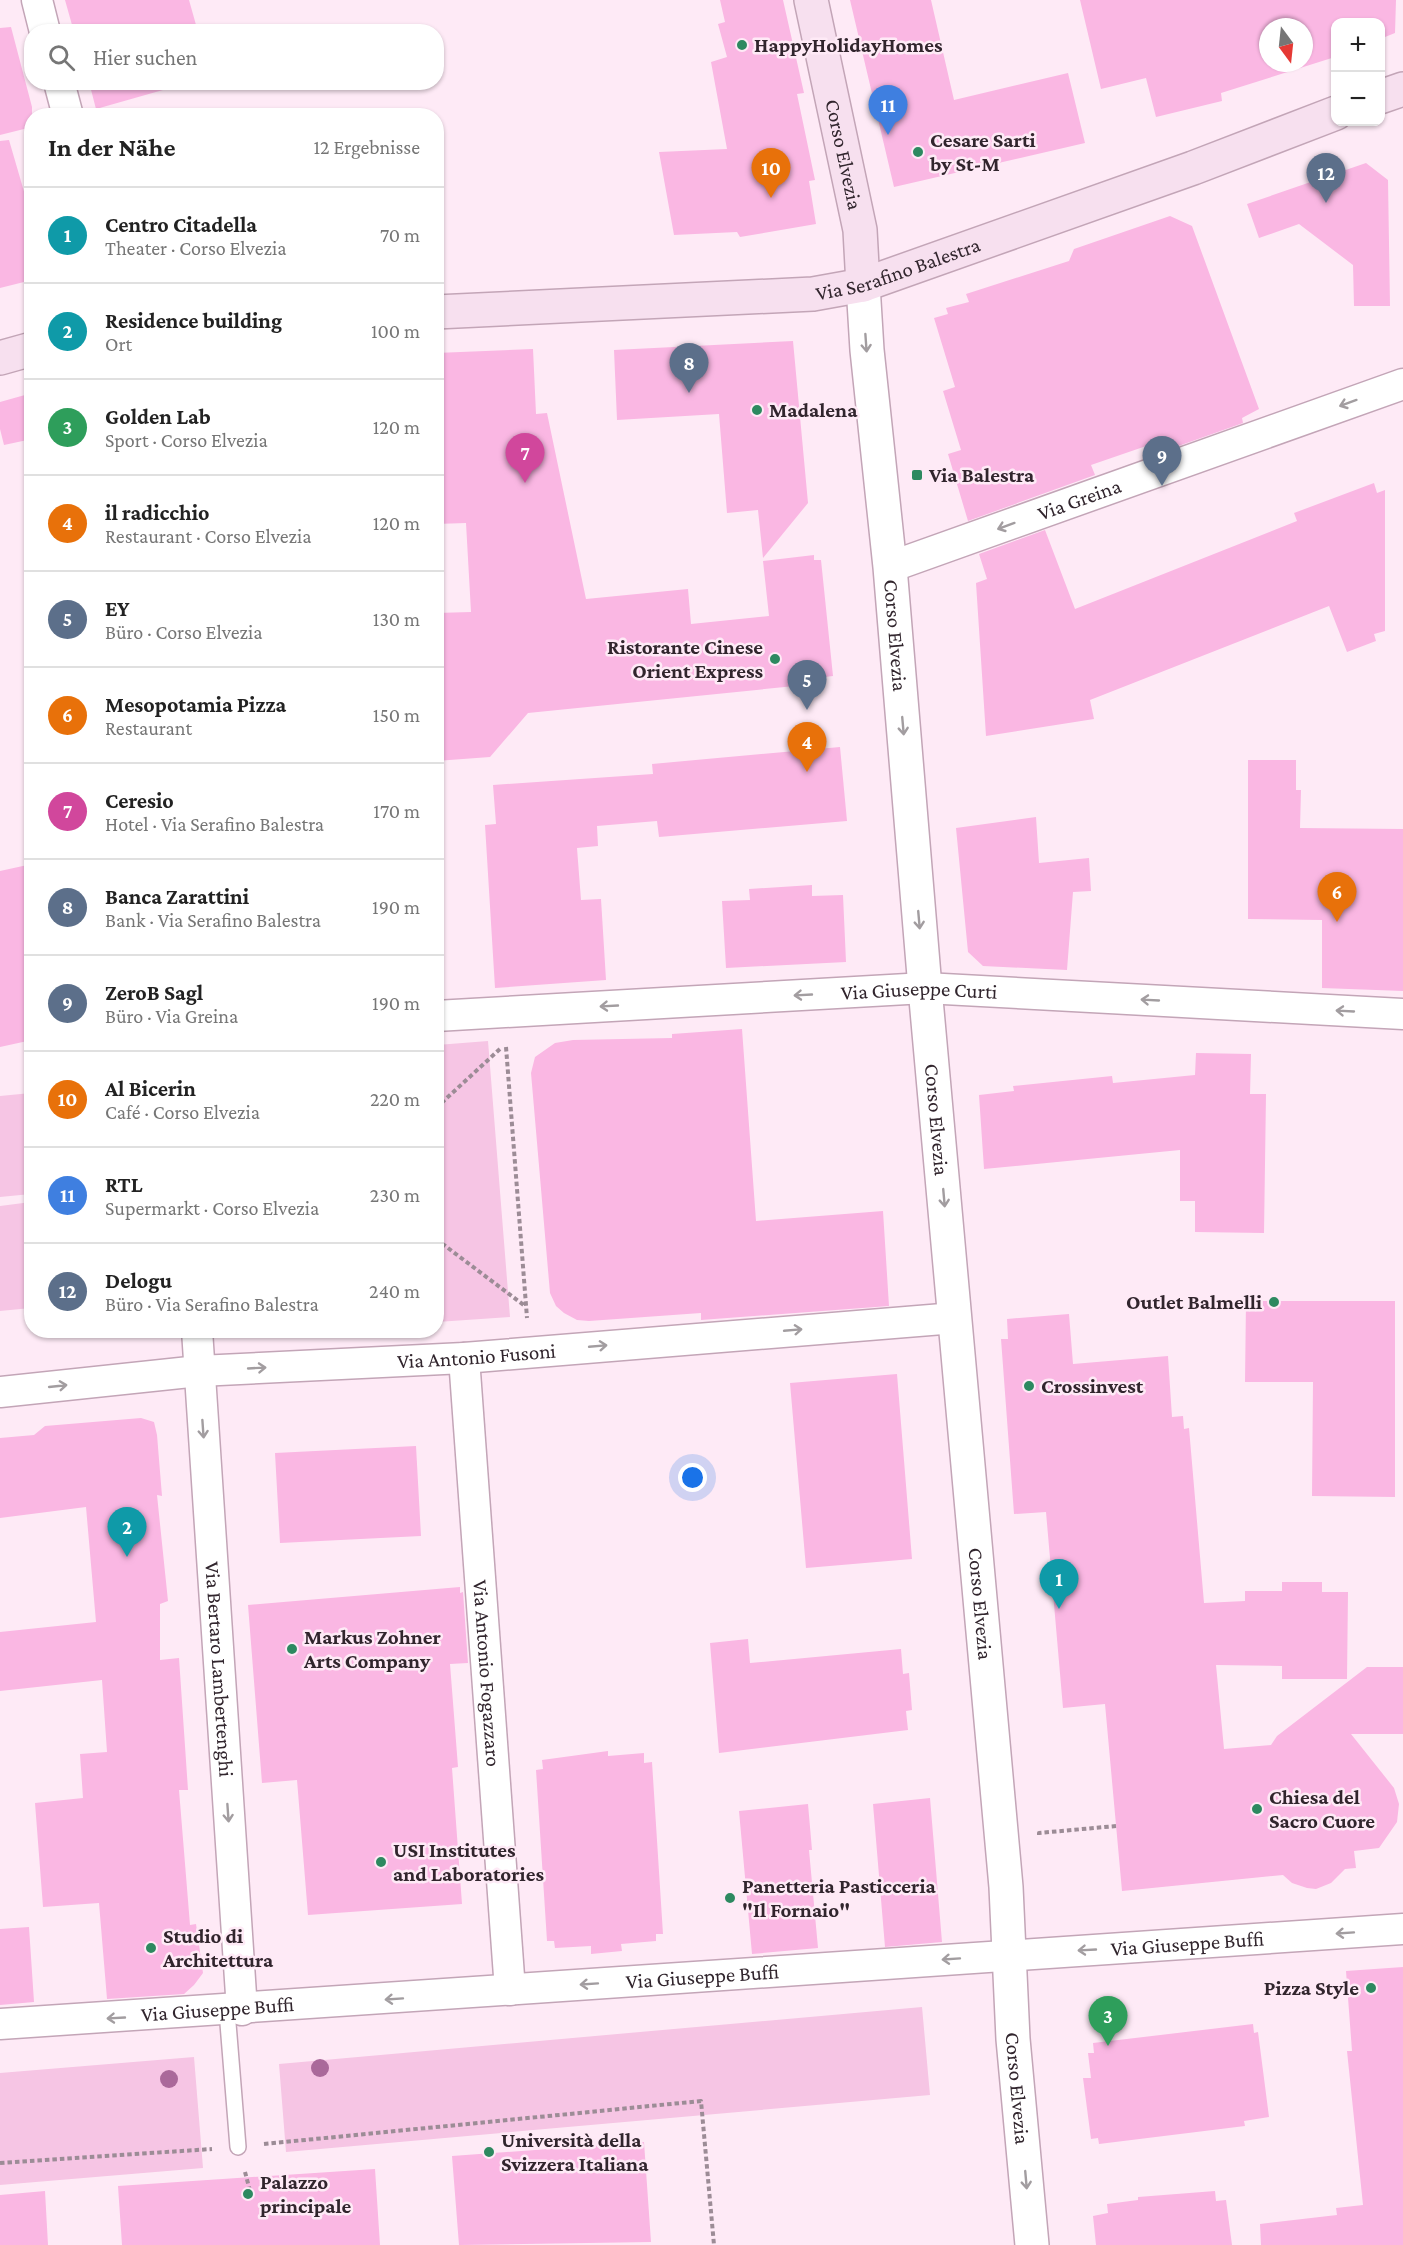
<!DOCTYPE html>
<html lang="de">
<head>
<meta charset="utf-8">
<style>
	:root { --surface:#fff; --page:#f2f2f2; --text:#222; --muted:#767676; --line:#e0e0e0; --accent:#2563eb }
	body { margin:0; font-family:"Crimson Pro",serif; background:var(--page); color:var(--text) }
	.controls { position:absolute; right:18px; top:18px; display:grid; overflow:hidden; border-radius:12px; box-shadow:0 2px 4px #0004 }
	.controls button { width:54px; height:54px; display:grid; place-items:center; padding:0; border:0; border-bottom:2px solid var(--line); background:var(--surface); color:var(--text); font:30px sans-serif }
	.compass { position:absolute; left:1259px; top:18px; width:54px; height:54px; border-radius:50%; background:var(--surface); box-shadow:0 2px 4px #0004; rotate:165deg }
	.you { position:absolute; left:693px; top:1478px; width:21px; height:21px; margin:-15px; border:4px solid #fff; border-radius:50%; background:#1a73e8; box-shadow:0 0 0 9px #1a73e833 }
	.badge { display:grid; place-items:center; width:39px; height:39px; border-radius:50%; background:var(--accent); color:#fff; font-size:20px; font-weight:700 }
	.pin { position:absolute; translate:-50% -50px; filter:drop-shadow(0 2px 3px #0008) }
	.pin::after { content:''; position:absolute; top:32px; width:21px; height:18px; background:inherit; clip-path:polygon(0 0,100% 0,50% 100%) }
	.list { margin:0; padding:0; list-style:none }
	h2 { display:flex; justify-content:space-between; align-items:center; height:78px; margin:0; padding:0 24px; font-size:26px }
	h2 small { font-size:20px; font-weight:400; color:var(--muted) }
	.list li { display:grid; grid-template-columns:39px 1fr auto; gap:18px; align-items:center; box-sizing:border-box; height:96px; padding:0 24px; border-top:2px solid var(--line) }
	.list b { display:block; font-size:22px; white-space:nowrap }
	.list p { margin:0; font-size:20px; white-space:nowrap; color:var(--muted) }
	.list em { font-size:20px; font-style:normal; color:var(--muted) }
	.icon { flex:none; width:33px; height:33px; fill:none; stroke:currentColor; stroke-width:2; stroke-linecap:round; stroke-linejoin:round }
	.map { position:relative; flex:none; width:1403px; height:2245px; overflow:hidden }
	.search { position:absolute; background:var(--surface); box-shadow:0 2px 4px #0004; left:24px; top:24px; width:420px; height:66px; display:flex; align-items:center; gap:15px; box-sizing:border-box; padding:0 21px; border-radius:24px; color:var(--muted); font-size:22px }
	.panel { position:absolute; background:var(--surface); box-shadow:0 2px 4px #0004; left:24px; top:108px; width:420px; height:1230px; border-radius:24px }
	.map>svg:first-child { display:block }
</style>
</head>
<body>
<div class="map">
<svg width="1403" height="2245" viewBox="0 0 1403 2245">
	<rect width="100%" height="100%" fill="#feeaf6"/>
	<path fill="#f6c5e4" d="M488 1041 510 1317 437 1322V1045Z
		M31 1093V1194L0 1197V1096Z
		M31 1202V1308L0 1311V1206Z
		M246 1331V1330L338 1331 247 1338Z
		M922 2007 930 2095 286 2152 279 2064Z
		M194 2057 203 2168 0 2185V2073Z"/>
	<path fill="#fab7e3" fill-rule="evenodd" d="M65 0H189L198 32H74Z
		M720 0H783L804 93 797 94 815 180 809 181 816 224 740 237 737 232 674 235 659 152 727 149 711 62 727 57 718 24 725 22Z
		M850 0H931L954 100 1068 73 1085 143 894 187Z
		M1080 0H1396L1395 33 1380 39V22H1335V57L1221 93 1222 101 1156 117 1146 78 1101 89ZM1268 27H1304V63H1268Z
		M11 27 32 107V127L0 135V28Z
		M89 82H168L170 88 96 109Z
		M9 140 32 219V280L0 288V141Z
		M1366 163 1388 180 1390 306H1354L1353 265 1299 224 1259 238 1247 204Z
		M1170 216 1192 226 1259 409 1242 418 1243 423 1170 449 1168 445 1154 450 1152 444 1091 465 1095 475 968 521 948 454 961 450 943 391 955 387 934 318 948 314 946 308 969 302 966 294 1069 261 1074 249Z
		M793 341 808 503 763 558 758 510 727 513 719 414 617 420 614 350Z
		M533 349 536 414 547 413 586 599 688 589 691 624 769 616 763 561 814 555V560H821L833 676 825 677V683L528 713 490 757 436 761V613L471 612 466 523 436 524V353Z
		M32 393V439L4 445 0 429V402Z
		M1374 483 1377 493 1385 490V631L1374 634 1376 641 1347 652 1329 606 1090 700 1094 719 986 736 976 583 987 579 979 554 1045 530 1075 609 1297 521 1294 513Z
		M840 747 847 821 659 837 657 821 597 826 598 846 577 848 581 900 601 899 606 980 495 988 485 825 496 824 493 785 653 774 652 764Z
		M1248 760H1296V790H1301L1300 828 1403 829V991L1322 988V920L1248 919Z
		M1036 817 1039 863 1089 858 1091 891 1073 892 1067 970 983 966 968 952 956 828Z
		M32 864V1040L0 1047V871Z
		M812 885V896L843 895 846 962 726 968 722 901 750 900 749 889Z
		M742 1029 756 1221 883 1211 889 1306 701 1320V1313L589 1321 577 1320 564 1313 556 1306 550 1293 531 1073 535 1057 555 1043 573 1040 672 1038V1034Z
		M1196 1053 1251 1054 1250 1094H1266L1264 1233 1195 1232V1201H1180V1150L984 1169 979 1095 1014 1091 1013 1086 1112 1076 1113 1083 1195 1075Z
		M1246 1301H1395V1497L1312 1496 1313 1382H1245Z
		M1069 1314 1073 1364 1168 1356 1172 1417 1183 1416 1184 1429 1189 1428 1204 1603 1245 1601V1591H1282V1582H1322V1592H1348L1347 1679H1282V1666L1216 1665 1224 1749 1271 1745 1277 1736 1367 1667H1403V1734H1351L1394 1788 1399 1804 1397 1822 1379 1848 1354 1851 1356 1868 1345 1869 1331 1883 1316 1889 1307 1888 1292 1883 1283 1875 1122 1891 1105 1704 1063 1708 1046 1512 1014 1514 1001 1339H1008L1007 1319Z
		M897 1374 912 1559 806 1568 790 1383Z
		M141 1418 154 1422 157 1435 162 1496 157 1495 168 1601 160 1604V1660L179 1658 188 1790H179L190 1925 196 1924 203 1973 194 1985 184 1994 107 1999 99 1903 43 1907 35 1803 83 1798 80 1754 107 1752 102 1680 0 1691V1632L96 1622 86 1507 0 1518V1438L34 1435 45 1426Z
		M416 1446 421 1536 280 1543 275 1453Z
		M460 1587V1593L463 1592 468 1663 450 1664 458 1767 452 1768 462 1904 308 1915 297 1780 262 1783 248 1605Z
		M748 1639 750 1663 901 1649 903 1674 909 1673 912 1710 906 1711 908 1730 719 1753 710 1643Z
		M608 1751V1756L644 1753V1763L652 1762 663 1934H656V1941L621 1944 622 1951 591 1954V1946L555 1948 554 1941H547L536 1770 543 1769 542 1760Z
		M930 1798 942 1942 885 1947 873 1804Z
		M808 1804 812 1850H809L818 1948 752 1954 739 1811Z
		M29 1927 34 2002 0 2005V1929Z
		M1403 1967V2245H1261L1260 2224 1337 2215 1336 2208 1363 2205 1347 2051H1352L1346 1971Z
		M1253 2024 1254 2033 1258 2032 1269 2117 1244 2121 1245 2126 1099 2144 1098 2138 1091 2139 1083 2078H1091L1088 2053H1094L1093 2043Z
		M644 2142 651 2242 459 2245 452 2156Z
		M375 2169 380 2245H122L118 2186Z
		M45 2191 48 2245H0V2195Z
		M1215 2191 1216 2201 1226 2200 1232 2245H1096L1093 2216 1108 2213 1107 2204 1138 2200V2197Z"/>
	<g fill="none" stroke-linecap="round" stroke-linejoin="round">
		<defs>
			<path id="service" d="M227 2011 238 2147"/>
			<g id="minor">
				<path d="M37 0 45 32"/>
				<path d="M59 82 68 116"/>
				<path id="s1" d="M890 567 1403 384"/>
				<path id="s2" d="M436 1016 925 988 1403 1014"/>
				<path id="s3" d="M197 1330 242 2010"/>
				<path id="s4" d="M464 1358 510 1990"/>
				<path id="s5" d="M0 1392 199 1371 464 1358 955 1318"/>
				<path id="s6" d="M0 2024 1403 1929"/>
			</g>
			<g id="tertiary">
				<path id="s7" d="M863 285 867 350 890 567 925 988 1006 1887 1013 2039 1032 2245"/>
			</g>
			<g id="secondary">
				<path id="s8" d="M811 0 860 230 863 285"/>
				<path d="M1380 97 1403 89"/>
				<path id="s9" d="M436 312 813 294 863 285 1193 168 1336 113"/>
				<path d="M0 358 32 349"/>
			</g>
		</defs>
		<use href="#service" stroke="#c3a5b7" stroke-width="18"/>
		<use href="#minor" stroke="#c3a5b7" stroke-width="33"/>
		<use href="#tertiary" stroke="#c3a5b7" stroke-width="36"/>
		<use href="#secondary" stroke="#c3a5b7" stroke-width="36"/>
		<path stroke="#9c8c96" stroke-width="4" stroke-dasharray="4.5 3" stroke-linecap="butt" d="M506 1047 527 1318
			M436 1108 501 1048
			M436 1239 525 1306
			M1039 1835V1833L1116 1826
			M264 2144 701 2101 714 2245
			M0 2163 212 2149
			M245 2172 250 2191"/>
		<use href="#service" stroke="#fff" stroke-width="15"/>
		<use href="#minor" stroke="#fff" stroke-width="30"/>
		<use href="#tertiary" stroke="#fff" stroke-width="33"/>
		<use href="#secondary" stroke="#f7e0ef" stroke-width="33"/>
	</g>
	<g fill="#aa699a">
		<circle cx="320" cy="2068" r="9"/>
		<circle cx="169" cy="2079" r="9"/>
	</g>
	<defs><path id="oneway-shaft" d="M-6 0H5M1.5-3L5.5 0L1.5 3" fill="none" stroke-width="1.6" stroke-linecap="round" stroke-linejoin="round" transform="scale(1.5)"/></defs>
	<g stroke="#a29da0">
		<use href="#oneway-shaft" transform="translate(866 343) rotate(86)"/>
		<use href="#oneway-shaft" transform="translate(1348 403) rotate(160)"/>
		<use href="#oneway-shaft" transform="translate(1006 526) rotate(160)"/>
		<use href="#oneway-shaft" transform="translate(903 726) rotate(85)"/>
		<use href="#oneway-shaft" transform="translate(919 920) rotate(85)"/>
		<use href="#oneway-shaft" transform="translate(803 995) rotate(177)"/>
		<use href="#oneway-shaft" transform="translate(1150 1000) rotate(-177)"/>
		<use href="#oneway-shaft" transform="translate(609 1006) rotate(177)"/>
		<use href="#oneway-shaft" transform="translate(1345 1011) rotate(-177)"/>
		<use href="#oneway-shaft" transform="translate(944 1198) rotate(85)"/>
		<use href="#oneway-shaft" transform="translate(793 1330) rotate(-5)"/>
		<use href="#oneway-shaft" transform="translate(598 1346) rotate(-5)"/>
		<use href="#oneway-shaft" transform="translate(257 1368) rotate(-3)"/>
		<use href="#oneway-shaft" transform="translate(58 1386) rotate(-6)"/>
		<use href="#oneway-shaft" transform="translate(203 1429) rotate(86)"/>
		<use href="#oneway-shaft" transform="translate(228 1813) rotate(86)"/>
		<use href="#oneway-shaft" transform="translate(1345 1933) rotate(176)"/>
		<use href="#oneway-shaft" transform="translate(1087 1950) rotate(177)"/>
		<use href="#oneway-shaft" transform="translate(951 1959) rotate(176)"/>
		<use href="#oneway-shaft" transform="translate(589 1984) rotate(176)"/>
		<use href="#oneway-shaft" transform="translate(394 1999) rotate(176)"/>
		<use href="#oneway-shaft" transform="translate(116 2018) rotate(177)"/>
		<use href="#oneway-shaft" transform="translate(1026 2180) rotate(85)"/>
	</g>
	<g fill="#2d8960" stroke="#feeaf6" stroke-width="2">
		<circle cx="742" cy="45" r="6"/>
		<circle cx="918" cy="152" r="6"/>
		<circle cx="757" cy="410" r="6"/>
		<rect x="911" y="469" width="12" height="12" rx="3"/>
		<circle cx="775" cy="659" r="6"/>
		<circle cx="1274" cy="1302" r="6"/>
		<circle cx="1029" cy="1386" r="6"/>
		<circle cx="292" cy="1649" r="6"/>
		<circle cx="1257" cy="1809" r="6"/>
		<circle cx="381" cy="1862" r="6"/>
		<circle cx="730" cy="1898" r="6"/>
		<circle cx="151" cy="1948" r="6"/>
		<circle cx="1371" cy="1988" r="6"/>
		<circle cx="489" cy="2152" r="6"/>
		<circle cx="248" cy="2194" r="6"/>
	</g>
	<g text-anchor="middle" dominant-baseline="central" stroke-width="5" stroke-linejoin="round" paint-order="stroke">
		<g font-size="21" font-weight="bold" fill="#31252d" stroke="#feeaf6" text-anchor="start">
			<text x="754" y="45">HappyHolidayHomes</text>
			<text x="930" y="140">Cesare Sarti<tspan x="930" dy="24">by St-M</tspan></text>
			<text x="769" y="410">Madalena</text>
			<text x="929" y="475">Via Balestra</text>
			<text x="763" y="647" text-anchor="end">Ristorante Cinese<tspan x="763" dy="24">Orient Express</tspan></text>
			<text x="1262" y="1302" text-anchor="end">Outlet Balmelli</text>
			<text x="1041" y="1386">Crossinvest</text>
			<text x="304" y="1637">Markus Zohner<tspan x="304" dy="24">Arts Company</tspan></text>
			<text x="1269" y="1797">Chiesa del<tspan x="1269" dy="24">Sacro Cuore</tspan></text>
			<text x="393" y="1850">USI Institutes<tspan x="393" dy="24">and Laboratories</tspan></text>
			<text x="742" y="1886">Panetteria Pasticceria<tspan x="742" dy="24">"Il Fornaio"</tspan></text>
			<text x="163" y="1936">Studio di<tspan x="163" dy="24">Architettura</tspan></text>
			<text x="1359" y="1988" text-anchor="end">Pizza Style</text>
			<text x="501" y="2140">Università della<tspan x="501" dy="24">Svizzera Italiana</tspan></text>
			<text x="260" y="2182">Palazzo<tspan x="260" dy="24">principale</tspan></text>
		</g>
		<g font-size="21" fill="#31252d" stroke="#feeaf6">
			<text stroke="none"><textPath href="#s8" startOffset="158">Corso Elvezia</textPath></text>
			<text stroke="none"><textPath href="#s9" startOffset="466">Via Serafino Balestra</textPath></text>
			<text stroke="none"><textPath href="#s1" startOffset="201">Via Greina</textPath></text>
			<text stroke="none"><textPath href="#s7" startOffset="352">Corso Elvezia</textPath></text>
			<text stroke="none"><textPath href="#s2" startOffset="484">Via Giuseppe Curti</textPath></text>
			<text stroke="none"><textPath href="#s7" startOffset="838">Corso Elvezia</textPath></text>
			<text stroke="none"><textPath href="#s5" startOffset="478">Via Antonio Fusoni</textPath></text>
			<text stroke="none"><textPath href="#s7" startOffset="1324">Corso Elvezia</textPath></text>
			<text stroke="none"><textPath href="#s3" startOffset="340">Via Bertaro Lambertenghi</textPath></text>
			<text stroke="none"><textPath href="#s4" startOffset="316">Via Antonio Fogazzaro</textPath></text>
			<text stroke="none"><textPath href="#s6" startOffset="1190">Via Giuseppe Buffi</textPath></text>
			<text stroke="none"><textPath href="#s6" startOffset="704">Via Giuseppe Buffi</textPath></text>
			<text stroke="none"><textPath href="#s6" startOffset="218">Via Giuseppe Buffi</textPath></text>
			<text stroke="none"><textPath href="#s7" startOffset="1810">Corso Elvezia</textPath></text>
		</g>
	</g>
</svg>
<div class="controls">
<button>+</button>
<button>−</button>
</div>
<svg class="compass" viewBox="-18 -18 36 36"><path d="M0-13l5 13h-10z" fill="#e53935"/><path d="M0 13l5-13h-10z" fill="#767676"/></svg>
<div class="you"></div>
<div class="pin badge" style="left:1059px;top:1609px;background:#0f9aa8">1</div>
<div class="pin badge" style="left:127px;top:1557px;background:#0f9aa8">2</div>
<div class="pin badge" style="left:1108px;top:2046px;background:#2e9e5b">3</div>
<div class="pin badge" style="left:807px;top:772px;background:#e8710a">4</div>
<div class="pin badge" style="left:807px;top:710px;background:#5c6f8a">5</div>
<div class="pin badge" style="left:1337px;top:922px;background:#e8710a">6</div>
<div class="pin badge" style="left:525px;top:483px;background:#d1479c">7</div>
<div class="pin badge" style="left:689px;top:393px;background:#5c6f8a">8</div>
<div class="pin badge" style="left:1162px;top:486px;background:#5c6f8a">9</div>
<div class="pin badge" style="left:771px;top:198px;background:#e8710a">10</div>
<div class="pin badge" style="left:888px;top:135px;background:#3f7fe0">11</div>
<div class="pin badge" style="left:1326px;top:203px;background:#5c6f8a">12</div>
<div class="search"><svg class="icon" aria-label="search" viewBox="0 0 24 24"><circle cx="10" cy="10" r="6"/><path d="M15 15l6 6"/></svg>Hier suchen</div>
<section class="panel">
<h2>In der Nähe<small>12 Ergebnisse</small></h2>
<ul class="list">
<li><span class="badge" style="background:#0f9aa8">1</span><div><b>Centro Citadella</b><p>Theater · Corso Elvezia</p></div><em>70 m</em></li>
<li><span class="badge" style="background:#0f9aa8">2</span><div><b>Residence building</b><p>Ort</p></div><em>100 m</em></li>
<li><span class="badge" style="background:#2e9e5b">3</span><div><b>Golden Lab</b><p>Sport · Corso Elvezia</p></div><em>120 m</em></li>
<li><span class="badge" style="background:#e8710a">4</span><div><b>il radicchio</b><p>Restaurant · Corso Elvezia</p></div><em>120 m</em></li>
<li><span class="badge" style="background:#5c6f8a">5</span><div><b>EY</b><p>Büro · Corso Elvezia</p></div><em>130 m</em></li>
<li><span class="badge" style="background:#e8710a">6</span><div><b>Mesopotamia Pizza</b><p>Restaurant</p></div><em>150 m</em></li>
<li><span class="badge" style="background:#d1479c">7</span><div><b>Ceresio</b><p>Hotel · Via Serafino Balestra</p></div><em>170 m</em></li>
<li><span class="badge" style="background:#5c6f8a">8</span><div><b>Banca Zarattini</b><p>Bank · Via Serafino Balestra</p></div><em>190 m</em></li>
<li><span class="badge" style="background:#5c6f8a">9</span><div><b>ZeroB Sagl</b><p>Büro · Via Greina</p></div><em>190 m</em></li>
<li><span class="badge" style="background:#e8710a">10</span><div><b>Al Bicerin</b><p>Café · Corso Elvezia</p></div><em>220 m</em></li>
<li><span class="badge" style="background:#3f7fe0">11</span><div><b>RTL</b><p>Supermarkt · Corso Elvezia</p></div><em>230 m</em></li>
<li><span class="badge" style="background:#5c6f8a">12</span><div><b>Delogu</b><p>Büro · Via Serafino Balestra</p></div><em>240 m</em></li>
</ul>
</section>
</div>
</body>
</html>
